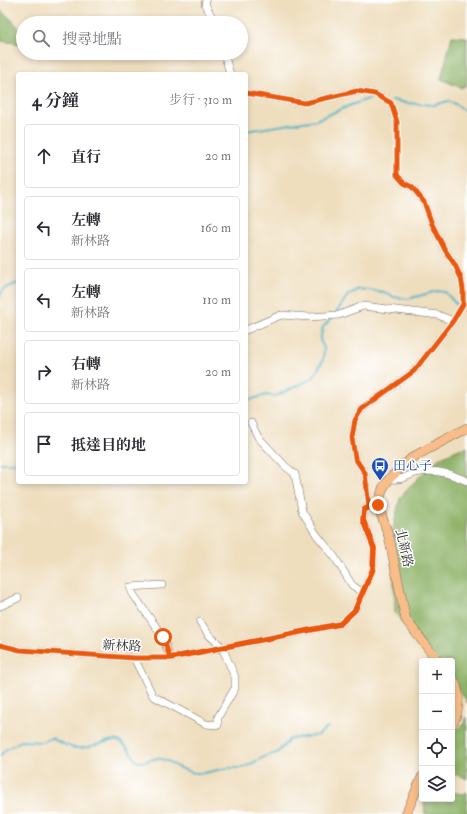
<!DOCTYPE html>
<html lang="zh-TW">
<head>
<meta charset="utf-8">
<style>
	:root { --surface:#fff; --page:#f2f2f3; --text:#2b2b33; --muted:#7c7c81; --line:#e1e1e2 }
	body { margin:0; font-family:"IM FELL Double Pica","Noto Serif TC",serif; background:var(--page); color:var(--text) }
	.controls { position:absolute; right:12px; bottom:12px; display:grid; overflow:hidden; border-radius:4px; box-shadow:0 2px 6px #0003 }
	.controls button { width:36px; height:36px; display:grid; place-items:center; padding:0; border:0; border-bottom:1px solid var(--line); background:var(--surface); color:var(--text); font:20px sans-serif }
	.stop { position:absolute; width:12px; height:12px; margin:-9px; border:3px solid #ea580c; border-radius:50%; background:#fff }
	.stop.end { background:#ea580c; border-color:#fff; box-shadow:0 1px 4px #0008 }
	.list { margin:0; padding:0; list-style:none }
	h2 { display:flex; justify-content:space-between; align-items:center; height:52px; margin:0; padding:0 16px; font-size:17px }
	h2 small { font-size:13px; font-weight:400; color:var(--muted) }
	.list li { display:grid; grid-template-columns:26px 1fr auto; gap:12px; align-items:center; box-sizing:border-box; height:64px; margin:0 8px 8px; padding:0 8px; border:1px solid var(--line); border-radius:4px }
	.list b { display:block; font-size:15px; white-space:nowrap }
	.list p { margin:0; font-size:13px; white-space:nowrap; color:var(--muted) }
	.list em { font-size:13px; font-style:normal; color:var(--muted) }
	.icon { flex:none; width:22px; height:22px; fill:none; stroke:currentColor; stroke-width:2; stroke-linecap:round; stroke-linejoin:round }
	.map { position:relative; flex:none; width:467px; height:814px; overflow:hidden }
	.search { position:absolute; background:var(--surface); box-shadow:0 2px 6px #0003; left:16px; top:16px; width:232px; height:44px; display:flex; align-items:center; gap:10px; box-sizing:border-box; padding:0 14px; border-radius:22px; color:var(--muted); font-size:15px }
	.panel { position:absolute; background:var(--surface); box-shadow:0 2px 6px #0003; left:16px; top:72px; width:232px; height:412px; border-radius:4px }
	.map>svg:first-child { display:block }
</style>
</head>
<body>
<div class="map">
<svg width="467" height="814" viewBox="0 0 467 814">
	<rect width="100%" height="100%" fill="#fff"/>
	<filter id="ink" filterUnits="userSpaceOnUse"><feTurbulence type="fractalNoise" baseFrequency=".025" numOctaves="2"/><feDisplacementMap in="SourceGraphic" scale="8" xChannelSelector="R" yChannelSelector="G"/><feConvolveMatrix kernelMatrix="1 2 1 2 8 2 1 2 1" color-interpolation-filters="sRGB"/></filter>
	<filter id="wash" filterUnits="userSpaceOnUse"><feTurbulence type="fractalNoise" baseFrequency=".012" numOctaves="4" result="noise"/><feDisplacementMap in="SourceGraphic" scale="16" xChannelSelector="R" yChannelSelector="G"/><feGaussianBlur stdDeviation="0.9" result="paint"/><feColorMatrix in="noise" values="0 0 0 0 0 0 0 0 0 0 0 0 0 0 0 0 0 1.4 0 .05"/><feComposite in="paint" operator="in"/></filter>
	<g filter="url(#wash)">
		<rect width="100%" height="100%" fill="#efdebe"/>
		<path fill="#8eb267" stroke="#5c6e49" d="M0 10C12 20 23 27 23 44L0 41Z
			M452 36 467 37V85L461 88 441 79Z
			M467 447V703L466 700 452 680V661H439L395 614 392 534 400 498 415 481 437 460 443 456 459 449Z
			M467 717V779L459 775H452V735L465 722Z
			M452 792 462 794 467 792V814H425L424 799H452Z"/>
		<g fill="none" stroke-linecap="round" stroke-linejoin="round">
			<path stroke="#4ab2c8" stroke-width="2" d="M392 100 407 103 434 105 448 101 457 105 467 112
				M246 131 316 120 351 105 374 97
				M0 295 4 289 18 283
				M336 313 348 295 359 289 384 292 394 297 408 299 437 291 445 292 457 305 467 308
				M246 401 266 395 276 396 313 378 323 360 324 348 320 340 323 327 332 318
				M0 463H16L18 462
				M0 756 5 750 21 741 42 742 51 738C58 741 69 748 77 748 106 749 116 723 136 761L142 762 158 758 168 761 177 767 194 773H204L227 768H243L266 756 277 753 290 739 318 735 328 727"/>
		</g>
	</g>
	<g filter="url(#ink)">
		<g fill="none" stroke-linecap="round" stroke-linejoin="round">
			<defs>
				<path id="minor" d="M206 0 205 4 215 23
					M224 53 230 74
					M246 93 305 103 357 91 375 94 391 103 397 122V175L404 183 412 187 424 202 432 224 445 250 455 265 461 278 463 289V304L453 321 414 371 362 409 355 420 352 438 355 458 365 473 369 507
					M246 330 281 315 309 317 339 315 363 306 438 315 453 321
					M251 423 258 437 285 466 295 474 302 511 316 534 334 556 352 585 363 593
					M389 479C404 480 403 477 416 473 434 468 451 474 467 481
					M162 585 130 587 133 594 163 637 170 658
					M0 606 18 598
					M0 645 20 650 134 658H170L340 624 355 610 373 569 374 548 363 520 364 510 369 507 372 506
					M134 658 153 696 206 724 218 725V717L235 688V677L222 647 209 635 200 622"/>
				<path id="major" d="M438 661 406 620 389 537 378 505 383 488 389 479 413 457 467 428
					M452 677C461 691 460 710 452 725
					M406 814 422 777"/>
			</defs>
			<use href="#minor" stroke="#706a5e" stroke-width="8"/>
			<use href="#major" stroke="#706a5e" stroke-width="10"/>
			<use href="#minor" stroke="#fff" stroke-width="7"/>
			<use href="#major" stroke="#f8bd89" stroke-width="9"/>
			<defs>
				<path id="cycleway" d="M246 93 305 103 357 91 375 94 391 103 397 122V175L404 183 412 187 424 202 432 224 445 250 455 265 461 278 463 289V304L453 321 414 371 362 409 355 420 352 438 355 458 365 473 369 507
					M0 645 20 650 134 658H170L340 624 355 610 373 569 374 548 363 520 364 510 369 507 378 505"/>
			</defs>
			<use href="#cycleway" stroke="#fff" stroke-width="8"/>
			<use href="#cycleway" stroke="#e8590c" stroke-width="5"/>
		</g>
	</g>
	<g fill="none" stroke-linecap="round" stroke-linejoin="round" filter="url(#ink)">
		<path stroke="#ea580c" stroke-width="5" d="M163 637 170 658 340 624 355 610 373 569 374 548 363 520 364 510 369 507 378 505"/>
	</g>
	<defs>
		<symbol id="bus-pin" viewBox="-11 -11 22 30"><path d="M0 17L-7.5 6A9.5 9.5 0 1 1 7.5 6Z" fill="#1a4fb4" stroke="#fff"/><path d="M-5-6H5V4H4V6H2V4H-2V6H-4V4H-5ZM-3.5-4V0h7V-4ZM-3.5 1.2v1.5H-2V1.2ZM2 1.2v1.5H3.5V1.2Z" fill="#fff"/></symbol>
	</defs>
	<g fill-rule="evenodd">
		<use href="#bus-pin" x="370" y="456" width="20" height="27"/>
	</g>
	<g text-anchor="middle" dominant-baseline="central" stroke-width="3" stroke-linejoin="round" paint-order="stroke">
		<g font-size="13" fill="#164399" stroke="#fff" text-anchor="start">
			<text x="393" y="466">田心子</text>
		</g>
		<g font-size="13" fill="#2b2b2b" stroke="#fff">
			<text transform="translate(404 548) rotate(77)">北新路</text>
			<text transform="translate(122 646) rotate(3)">新林路</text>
		</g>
	</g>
</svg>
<div class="controls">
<button>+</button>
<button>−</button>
<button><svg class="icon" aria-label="locate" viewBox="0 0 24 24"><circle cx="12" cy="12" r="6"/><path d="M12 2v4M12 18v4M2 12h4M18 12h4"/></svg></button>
<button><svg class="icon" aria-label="layers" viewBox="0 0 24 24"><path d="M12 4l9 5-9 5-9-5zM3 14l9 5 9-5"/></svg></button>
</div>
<div class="stop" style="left:163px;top:637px"></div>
<div class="stop end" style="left:378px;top:505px"></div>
<div class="search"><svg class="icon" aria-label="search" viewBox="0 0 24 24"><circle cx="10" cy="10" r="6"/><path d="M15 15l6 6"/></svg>搜尋地點</div>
<section class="panel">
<h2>4 分鐘<small>步行 · 310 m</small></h2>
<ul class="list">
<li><svg class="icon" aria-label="ahead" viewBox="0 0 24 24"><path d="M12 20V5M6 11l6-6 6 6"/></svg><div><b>直行</b></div><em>20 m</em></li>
<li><svg class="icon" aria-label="left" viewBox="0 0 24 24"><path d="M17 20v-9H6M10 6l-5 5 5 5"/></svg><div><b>左轉</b><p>新林路</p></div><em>160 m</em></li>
<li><svg class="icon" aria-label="left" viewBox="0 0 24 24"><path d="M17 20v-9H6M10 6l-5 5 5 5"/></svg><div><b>左轉</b><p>新林路</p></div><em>110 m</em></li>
<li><svg class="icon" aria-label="right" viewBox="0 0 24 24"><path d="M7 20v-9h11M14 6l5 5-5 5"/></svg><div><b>右轉</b><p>新林路</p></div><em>20 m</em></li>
<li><svg class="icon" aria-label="arrive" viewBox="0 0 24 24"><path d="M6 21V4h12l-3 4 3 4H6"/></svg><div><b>抵達目的地</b></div></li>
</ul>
</section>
</div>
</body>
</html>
